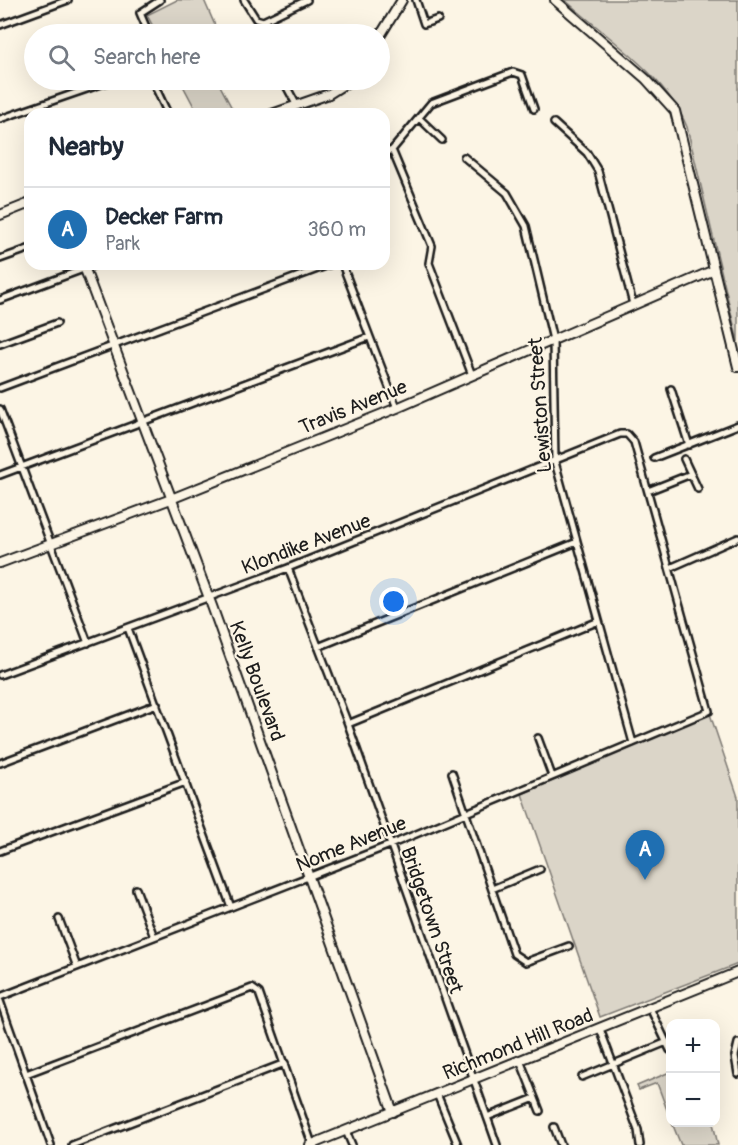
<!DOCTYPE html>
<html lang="en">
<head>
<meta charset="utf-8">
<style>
	:root { --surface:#fff; --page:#f2f2f3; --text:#1f2937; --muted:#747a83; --line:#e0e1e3; --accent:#1f6fb2 }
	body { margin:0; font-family:Pangolin,sans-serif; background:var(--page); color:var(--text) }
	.controls { position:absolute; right:18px; bottom:18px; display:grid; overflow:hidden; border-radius:12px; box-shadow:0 6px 24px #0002 }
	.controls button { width:54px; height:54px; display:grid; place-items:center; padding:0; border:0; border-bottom:2px solid var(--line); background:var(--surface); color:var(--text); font:30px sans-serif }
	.you { position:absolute; left:394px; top:602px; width:21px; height:21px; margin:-15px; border:4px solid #fff; border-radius:50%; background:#1a73e8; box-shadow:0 0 0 9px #1a73e833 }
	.badge { display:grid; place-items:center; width:39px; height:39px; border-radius:50%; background:var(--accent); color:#fff; font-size:20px; font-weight:700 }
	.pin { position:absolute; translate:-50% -50px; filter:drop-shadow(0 2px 3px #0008) }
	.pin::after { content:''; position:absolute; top:32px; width:21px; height:18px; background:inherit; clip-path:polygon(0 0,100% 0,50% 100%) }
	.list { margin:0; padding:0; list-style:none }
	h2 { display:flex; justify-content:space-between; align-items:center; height:78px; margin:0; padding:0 24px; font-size:26px }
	h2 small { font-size:20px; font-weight:400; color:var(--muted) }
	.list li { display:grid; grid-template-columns:39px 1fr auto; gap:18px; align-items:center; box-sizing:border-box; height:84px; padding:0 24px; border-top:2px solid var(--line) }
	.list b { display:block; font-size:22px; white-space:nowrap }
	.list p { margin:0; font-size:20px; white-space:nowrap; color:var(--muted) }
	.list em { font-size:20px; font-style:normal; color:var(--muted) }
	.icon { flex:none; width:33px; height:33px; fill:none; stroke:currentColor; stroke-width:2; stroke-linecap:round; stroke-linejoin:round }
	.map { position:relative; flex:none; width:738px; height:1145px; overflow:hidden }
	.search { position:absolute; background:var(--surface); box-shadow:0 6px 24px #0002; left:24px; top:24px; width:366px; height:66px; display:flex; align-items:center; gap:15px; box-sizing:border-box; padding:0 21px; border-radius:33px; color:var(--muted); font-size:22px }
	.panel { position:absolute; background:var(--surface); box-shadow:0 6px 24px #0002; left:24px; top:108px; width:366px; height:162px; border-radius:18px }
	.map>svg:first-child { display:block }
</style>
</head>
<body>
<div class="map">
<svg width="738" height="1145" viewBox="0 0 738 1145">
	<rect width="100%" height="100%" fill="#fcf5e5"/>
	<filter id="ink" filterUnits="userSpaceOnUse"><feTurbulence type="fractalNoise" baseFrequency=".0167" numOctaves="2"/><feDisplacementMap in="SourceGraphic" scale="12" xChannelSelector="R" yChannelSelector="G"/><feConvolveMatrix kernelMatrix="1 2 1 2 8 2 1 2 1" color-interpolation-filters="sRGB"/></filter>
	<g filter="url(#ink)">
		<path fill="#dbd5c8" stroke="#7c7872" stroke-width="1.5" d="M177 0H204L217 30 209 34H157L147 15Z
			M565 0H738V342L687 127C667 76 605 36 565 0Z
			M180 80H217L235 114H198Z
			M710 714 738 797V964L600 1017 522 794Z
			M670 1072V1118L657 1083 639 1090 637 1086Z
			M672 1123H713L718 1145H681Z"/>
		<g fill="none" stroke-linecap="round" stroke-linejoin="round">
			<defs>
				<path id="street" d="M244 0 256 19 263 21 307 0
					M416 0 424 24 438 19
					M0 25 68 0
					M149 34 140 13 160 0
					M338 34 347 30 353 34
					M152 80 168 114
					M283 80 297 106
					M419 118 442 140
					M0 119 113 80
					M554 123 587 153 598 171 633 304
					M392 150 432 246 429 263 472 375
					M384 153 392 150 431 103 513 72 522 75 534 109
					M464 157 507 193 526 226 553 340 555 462 633 743
					M0 259 28 249
					M342 264 397 408
					M0 300 97 264
					M0 344 57 323
					M0 388 331 264
					M671 389 689 445
					M0 409 88 643
					M654 458 738 425
					M684 459 698 489
					M0 475 369 337
					M648 491 691 474
					M288 568 348 724 497 1145
					M670 568 738 538
					M128 628 231 907
					M318 647 577 542
					M0 675 288 568 620 434H627L634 442 709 711 390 845 0 997
					M348 724 599 621
					M538 738 552 776
					M0 763 157 704
					M452 773 514 954 526 962 569 946
					M0 851 186 782
					M136 889 154 937
					M492 889 540 869
					M59 919 77 967
					M0 1001 51 1145
					M651 1010 670 1050
					M600 1029 638 1130 640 1145
					M738 1043 735 1056 738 1074
					M520 1060 540 1111
					M26 1074 252 988 259 993 312 1144
					M582 1077 667 1042
					M437 1094 458 1145
					M487 1117 535 1098
					M554 1127 561 1145
					M346 1131 352 1145
					M72 1145 285 1063"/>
				<path id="secondary" d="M555 0 646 79 675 111 738 367
					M380 36 402 0
					M272 114 329 94 351 80
					M0 215 30 203
					M83 264 212 606 393 1112
					M0 563 171 499 397 408 714 270
					M310 1145 738 972"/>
			</defs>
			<use href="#street" stroke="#1c1c1c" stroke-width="10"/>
			<use href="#secondary" stroke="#1c1c1c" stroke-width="12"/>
			<use href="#street" stroke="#fcf5e5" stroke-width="5"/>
			<use href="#secondary" stroke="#fcf5e5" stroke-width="8"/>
		</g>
	</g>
	<g text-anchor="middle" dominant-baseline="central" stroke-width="4.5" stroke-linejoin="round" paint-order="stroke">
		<g font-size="20" fill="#1c1c1c" stroke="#fcf5e5">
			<text transform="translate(540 405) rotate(-94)">Lewiston Street</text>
			<text transform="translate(353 407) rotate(-22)">Travis Avenue</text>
			<text transform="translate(306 544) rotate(-21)">Klondike Avenue</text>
			<text transform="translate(257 681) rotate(70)">Kelly Boulevard</text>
			<text transform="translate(351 844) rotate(-22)">Nome Avenue</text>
			<text transform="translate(432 920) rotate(71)">Bridgetown Street</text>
			<text transform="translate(518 1044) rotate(-22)">Richmond Hill Road</text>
		</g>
	</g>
</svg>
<div class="controls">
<button>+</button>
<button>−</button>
</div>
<div class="you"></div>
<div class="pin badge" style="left:645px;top:880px">A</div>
<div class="search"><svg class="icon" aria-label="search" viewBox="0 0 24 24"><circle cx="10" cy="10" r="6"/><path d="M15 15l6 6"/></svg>Search here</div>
<section class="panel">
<h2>Nearby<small></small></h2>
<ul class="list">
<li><span class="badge">A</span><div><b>Decker Farm</b><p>Park</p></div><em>360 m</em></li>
</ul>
</section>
</div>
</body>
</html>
